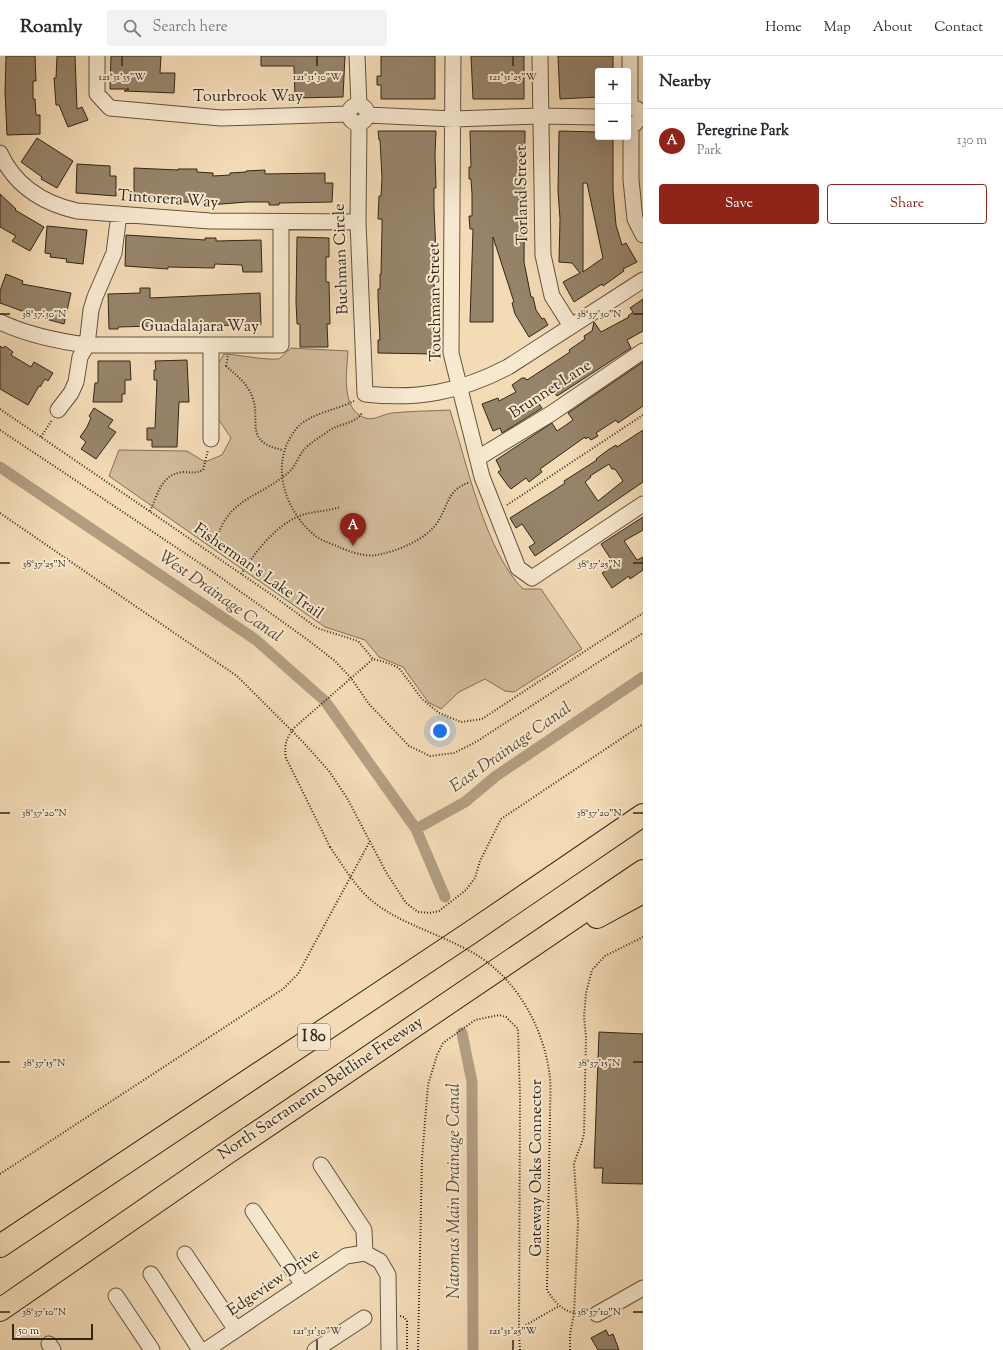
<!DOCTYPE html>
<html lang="en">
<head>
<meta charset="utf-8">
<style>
	:root { --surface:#fff; --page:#f2f2f3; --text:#2b2b33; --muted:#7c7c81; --line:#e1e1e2; --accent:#8f2418 }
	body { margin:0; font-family:"Sorts Mill Goudy",serif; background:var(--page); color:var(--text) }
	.controls { position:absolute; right:12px; top:12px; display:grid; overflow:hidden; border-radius:4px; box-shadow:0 4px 16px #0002 }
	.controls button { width:36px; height:36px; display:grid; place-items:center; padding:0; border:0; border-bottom:1px solid var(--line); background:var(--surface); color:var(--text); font:20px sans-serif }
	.scale { position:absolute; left:12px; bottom:10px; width:81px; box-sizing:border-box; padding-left:4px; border:2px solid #322617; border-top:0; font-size:11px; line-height:14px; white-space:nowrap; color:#322617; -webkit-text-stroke:3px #f7e8d0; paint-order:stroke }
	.you { position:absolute; left:440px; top:675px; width:14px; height:14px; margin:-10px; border:3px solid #fff; border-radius:50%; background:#1a73e8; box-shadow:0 0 0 6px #1a73e833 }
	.badge { display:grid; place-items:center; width:26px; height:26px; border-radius:50%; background:var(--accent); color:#fff; font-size:13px; font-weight:700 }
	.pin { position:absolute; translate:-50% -33px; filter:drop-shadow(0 1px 2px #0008) }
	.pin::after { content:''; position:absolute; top:21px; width:14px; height:12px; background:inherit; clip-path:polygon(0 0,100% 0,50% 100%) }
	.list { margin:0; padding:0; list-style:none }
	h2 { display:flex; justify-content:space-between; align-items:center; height:52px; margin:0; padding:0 16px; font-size:17px }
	h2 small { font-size:13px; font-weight:400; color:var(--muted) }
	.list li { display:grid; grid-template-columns:26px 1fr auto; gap:12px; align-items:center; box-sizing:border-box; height:64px; padding:0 16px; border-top:1px solid var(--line) }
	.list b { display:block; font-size:15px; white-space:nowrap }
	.list p { margin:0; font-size:13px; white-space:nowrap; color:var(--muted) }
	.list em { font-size:13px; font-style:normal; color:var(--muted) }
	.actions { display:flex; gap:8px; padding:12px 16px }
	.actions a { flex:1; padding:9px 0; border:1px solid var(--accent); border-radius:4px; text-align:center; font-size:14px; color:var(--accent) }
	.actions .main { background:var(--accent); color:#fff }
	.icon { flex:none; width:22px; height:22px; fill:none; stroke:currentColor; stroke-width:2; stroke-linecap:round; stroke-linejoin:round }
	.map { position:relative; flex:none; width:643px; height:1294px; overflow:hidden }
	header { display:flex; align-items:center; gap:24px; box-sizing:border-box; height:56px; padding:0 20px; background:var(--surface); border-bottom:1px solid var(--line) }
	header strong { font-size:19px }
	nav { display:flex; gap:22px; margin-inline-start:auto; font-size:14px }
	.search { width:280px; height:36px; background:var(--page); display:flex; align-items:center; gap:10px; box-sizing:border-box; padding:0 14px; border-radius:4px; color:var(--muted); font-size:15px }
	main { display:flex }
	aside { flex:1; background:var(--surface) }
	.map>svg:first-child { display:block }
</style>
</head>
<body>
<header>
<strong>Roamly</strong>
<div class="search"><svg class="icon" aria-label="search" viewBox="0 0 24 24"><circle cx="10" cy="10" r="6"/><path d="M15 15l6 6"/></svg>Search here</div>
<nav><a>Home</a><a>Map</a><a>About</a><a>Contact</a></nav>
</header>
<main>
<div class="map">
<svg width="643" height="1294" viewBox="0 0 643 1294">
	<rect width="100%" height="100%" fill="#f3dbb6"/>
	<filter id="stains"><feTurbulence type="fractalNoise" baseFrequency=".005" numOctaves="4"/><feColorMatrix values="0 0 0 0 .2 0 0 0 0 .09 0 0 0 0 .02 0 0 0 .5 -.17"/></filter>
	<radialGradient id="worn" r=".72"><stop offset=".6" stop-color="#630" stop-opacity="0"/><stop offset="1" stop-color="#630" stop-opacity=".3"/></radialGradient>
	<path fill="#d2bc9b" stroke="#827159" d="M291 292 348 295C347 315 340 353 365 362 374 365 383 358 392 357 411 355 431 355 450 354 466 405 486 497 523 533H541L582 593 514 636 505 635 485 623 459 636 441 653 428 646 403 611 379 601 365 584 325 571 109 420 119 394 187 395 205 406 222 399 231 382 217 361V310L224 298C243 299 260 304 279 303Z"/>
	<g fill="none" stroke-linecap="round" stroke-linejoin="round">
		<path stroke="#b19d80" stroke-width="11" d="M0 411 256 584 325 645 416 773 445 841
			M416 773 465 746 496 720 643 621
			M462 977 472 1026 473 1294"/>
	</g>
	<path fill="#96846a" stroke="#322617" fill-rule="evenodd" d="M6 0H35L36 25H33V43H35L36 59H40V78L7 79 5 36Z
		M57 0H75L77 53 82 51 88 64 68 71 59 49H56L54 22H56Z
		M111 0H161L160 17H175L174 37 124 35 129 33H110Z
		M261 0H345L343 41 295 42 294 10H261Z
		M381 0H435V43H381V29H377V20H381Z
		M471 0H524V43H473Z
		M558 0H613V15H598V41L560 43Z
		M378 75H436L435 99 436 132H434V152L436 198 434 232H436V246H434L435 298 378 297V284H380L378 242V233H380V218H381L382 172V163H378L379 140H381L382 122 380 84H379Z
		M470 75H525L524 206 531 241H533L536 254 542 263 544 262 548 269 529 281 515 258 512 247 514 246 493 181V266H470L473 173H470L469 160H472V138L471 123H469V111H471Z
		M559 75 598 76V81H613V134L616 169 622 189 626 187 637 206 623 213 624 215 603 230 602 228 574 246 563 226 580 217 572 207 559 206 560 163 558 135ZM583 127H587L603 202 583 216Z
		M37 82 73 105 57 132 41 123 42 121 21 106Z
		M77 108 110 110V120H116V140L76 137Z
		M134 112 178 114V113H197V116L213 117V120L230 119V117L246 116V115L265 114V118L325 117V127H333L332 146 279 147V149H269V146H247L209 149V146H165V143L134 141Z
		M0 138 16 153 15 154 44 171 30 195 12 185 16 180 0 171Z
		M47 170 87 174 83 208 66 206 67 203 50 201 51 198 45 197Z
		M126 179 205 184V182H216V185L261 184 262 216H243L242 209 215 208 214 212 168 211V213L125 210Z
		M297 181 329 182V201H326V226H329L330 268H327L328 291H300V268H297L296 246Z
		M6 218 23 225 22 228 71 237 64 268 46 263V261L22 257V255L0 247V235Z
		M140 232H150V242L260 237 261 269 154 270 118 271V273H109L108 238 140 237Z
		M643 243V275L627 284 631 292 557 340 553 335 537 345 542 352 502 377 500 372 493 375 482 348 498 342 499 345 516 336 512 329 522 322H525L527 324 570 296 569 294 585 283 584 280 592 275 594 266 601 276 629 261 628 260 633 256 630 252Z
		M0 290 3 292 5 290 13 296 11 299 31 311 34 306 53 317 48 325 45 323 40 331 39 330 28 349 0 333Z
		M187 304 189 346H179L177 391H152V384H147V372H155L157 324H154V314H156L155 305Z
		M98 305H130L131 324H125V338H122V346H93L95 327H98Z
		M643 306V350L618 367 616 364 596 377 598 380 591 384 588 381 586 383 585 381 540 413 542 416 529 426 526 422 511 433 509 431 498 416 501 414 496 404 552 367 557 375 566 369 573 364 568 357Z
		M94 352 113 364 108 371 116 376 96 403 81 393 86 386 80 381 87 371 91 362 89 360Z
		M643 374V426L535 500 529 491 535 487 522 468 516 472 510 462 553 435 565 427 564 425 597 404 596 403 608 394 616 389 617 391ZM609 408 612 413H615L623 425 598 445 585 426 591 421 590 420Z
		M643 461V474L624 485 637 504 643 501V514L630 523 629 520 612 532 602 517 614 508 601 488Z
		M599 976 643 978V1128L602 1127 603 1112H594Z
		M606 1274 609 1280 613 1278 619 1294H598L591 1282Z"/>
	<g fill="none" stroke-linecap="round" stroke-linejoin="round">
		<defs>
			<path id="minor" d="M97 0V38L110 52 221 62 348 58
				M357 0 359 49
				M453 0 451 297 482 421 518 512 532 522 643 448
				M540 0 543 199 552 240 571 270
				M630 0V50
				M349 58a9 9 0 1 1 18 0a9 9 0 1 1-18 0Z
				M628 51 637 53 640 61 635 68 628 69
				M367 59 454 63 540 60 598 61
				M359 68 358 166 365 338C418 344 460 336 508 311L643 224
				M631 69V124L635 163 643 179
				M0 97C15 130 42 147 77 155L210 165 358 166
				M0 266C28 279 56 285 87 289H281V166
				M211 289V383
				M58 354 71 337 76 326 80 301 87 289 91 254 95 241 114 197 119 158
				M478 402 552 357 643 295
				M321 1109 364 1174 365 1197
				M253 1155 303 1229
				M365 1197 380 1205 388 1219 389 1294
				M185 1198 236 1274
				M151 1218 200 1294
				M116 1240 152 1294
				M597 1258 643 1232
				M49 1288 53 1294
				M206 1294 346 1200 365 1197
				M315 1294 364 1262"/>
			<path id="highway" d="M597 861 643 836
				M0 1190 470 877 643 759
				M0 1254 224 1099 643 815"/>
		</defs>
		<use href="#minor" stroke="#62533f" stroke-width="17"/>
		<use href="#highway" stroke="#322617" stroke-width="24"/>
		<path stroke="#322617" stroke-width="2" stroke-dasharray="1 2" stroke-linecap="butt" d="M226 310C236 319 247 327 252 340 262 364 242 386 283 394
			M226 310 228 300
			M354 345C337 354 310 357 297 372 268 406 284 456 317 481 323 485 332 488 339 491 350 496 365 501 377 499 398 495 428 483 439 464 449 446 448 434 470 426
			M0 353 275 541 317 572 358 585 373 603 388 607 399 612 422 643 439 657 461 666 482 663 643 557
			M0 374 213 516 308 584 335 605 351 622 369 648 409 690 430 700 454 697 476 686 643 577
			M41 381 52 364
			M507 449 643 359
			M150 455C158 438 161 419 182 416 190 416 195 418 203 414L208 394
			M0 457 237 620 303 686 329 715 347 742 386 816 406 847 418 856 430 857 439 855 466 834 475 822 480 805 501 763 643 668
			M217 482C229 441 262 441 290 415 296 409 298 401 303 395 309 387 322 380 330 374 341 367 355 368 362 357
			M241 518C255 497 273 472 297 461 310 455 326 456 340 451
			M330 791 286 702C284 688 286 682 295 671L373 603
			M550 1059 547 1234C557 1250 566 1258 585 1258
			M0 1118 283 933 298 918 370 785
			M400 1260 404 1261 407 1265V1294
			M418 1294 422 1103 428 1029 437 999 443 987 475 964 499 959 506 961 518 973 520 1042 519 1279
			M520 1294 519 1279 526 1269 559 1250
			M570 1294V1278L574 1258 578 1166 574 1108C577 1097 582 1089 584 1077L586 981 584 961 586 937 592 914 605 900 643 881"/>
		<use href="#minor" stroke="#f7e8d0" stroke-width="15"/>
		<use href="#highway" stroke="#f3dbb6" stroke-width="22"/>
		<path stroke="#322617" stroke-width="2" stroke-dasharray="1 2" stroke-linecap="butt" d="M330 791C344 811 357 834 376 848 403 868 436 877 466 893 514 917 544 969 550 1022 551 1034 550 1047 550 1059"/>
	</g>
	<path fill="none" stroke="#322617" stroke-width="1.5" d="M122 0V10M317 0V10M513 0V10M0 258H10M633 258H643M0 507H10M633 507H643M0 757H10M633 757H643M0 1006H10M633 1006H643M0 1256H10M633 1256H643M317 1284V1294M513 1284V1294"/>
	<g text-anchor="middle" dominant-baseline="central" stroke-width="4" stroke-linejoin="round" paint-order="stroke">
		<rect fill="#f7e8d0" stroke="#6d604e" stroke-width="1" x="298" y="968" width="32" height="26" rx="3"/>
		<g font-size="15" font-weight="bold" fill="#322617">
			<text x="314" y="981">I 80</text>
		</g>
		<g font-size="16" fill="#322617" stroke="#f7e8d0">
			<text x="248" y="41">Tourbrook Way</text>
			<text transform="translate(523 139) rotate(-91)">Torland Street</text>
			<text transform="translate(168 144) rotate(4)">Tintorera Way</text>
			<text transform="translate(342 203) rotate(-92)">Buchman Circle</text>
			<text transform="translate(436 246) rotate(-91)">Touchman Street</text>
			<text x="200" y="271">Guadalajara Way</text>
			<text transform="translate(551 334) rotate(-33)">Brunnet Lane</text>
			<text transform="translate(258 516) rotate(35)">Fisherman’s Lake Trail</text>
			<text transform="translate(321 1033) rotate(-34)">North Sacramento Beltline Freeway</text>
			<text transform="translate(537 1112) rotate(-90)">Gateway Oaks Connector</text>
			<text transform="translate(274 1227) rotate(-34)">Edgeview Drive</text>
		</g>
		<g font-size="17" font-style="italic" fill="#584a36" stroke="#f7e8d0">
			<text transform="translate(220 541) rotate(35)">West Drainage Canal</text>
			<text transform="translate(511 692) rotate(-35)">East Drainage Canal</text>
			<text transform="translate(455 1135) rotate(-90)">Natomas Main Drainage Canal</text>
		</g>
	</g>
	<g font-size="10" text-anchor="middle" fill="#322617" stroke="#f7e8d0" stroke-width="4" stroke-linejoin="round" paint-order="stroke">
		<text x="122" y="24">121°31'35"W</text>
		<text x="317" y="24">121°31'30"W</text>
		<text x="513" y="24">121°31'25"W</text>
		<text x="44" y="261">38°37'30"N</text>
		<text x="599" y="261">38°37'30"N</text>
		<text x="44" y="511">38°37'25"N</text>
		<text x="599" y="511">38°37'25"N</text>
		<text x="44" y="760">38°37'20"N</text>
		<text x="599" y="760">38°37'20"N</text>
		<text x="44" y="1010">38°37'15"N</text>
		<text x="599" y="1010">38°37'15"N</text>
		<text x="44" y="1259">38°37'10"N</text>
		<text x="599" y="1259">38°37'10"N</text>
		<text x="317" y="1278">121°31'30"W</text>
		<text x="513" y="1278">121°31'25"W</text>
	</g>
	<rect width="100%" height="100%" filter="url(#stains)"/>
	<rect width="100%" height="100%" fill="url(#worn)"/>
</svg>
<div class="controls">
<button>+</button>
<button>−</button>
</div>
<div class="scale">50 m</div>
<div class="you"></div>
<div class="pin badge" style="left:353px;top:490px">A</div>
</div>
<aside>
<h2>Nearby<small></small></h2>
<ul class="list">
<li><span class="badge">A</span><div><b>Peregrine Park</b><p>Park</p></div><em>130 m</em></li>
</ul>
<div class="actions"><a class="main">Save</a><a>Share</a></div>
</aside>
</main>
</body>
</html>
